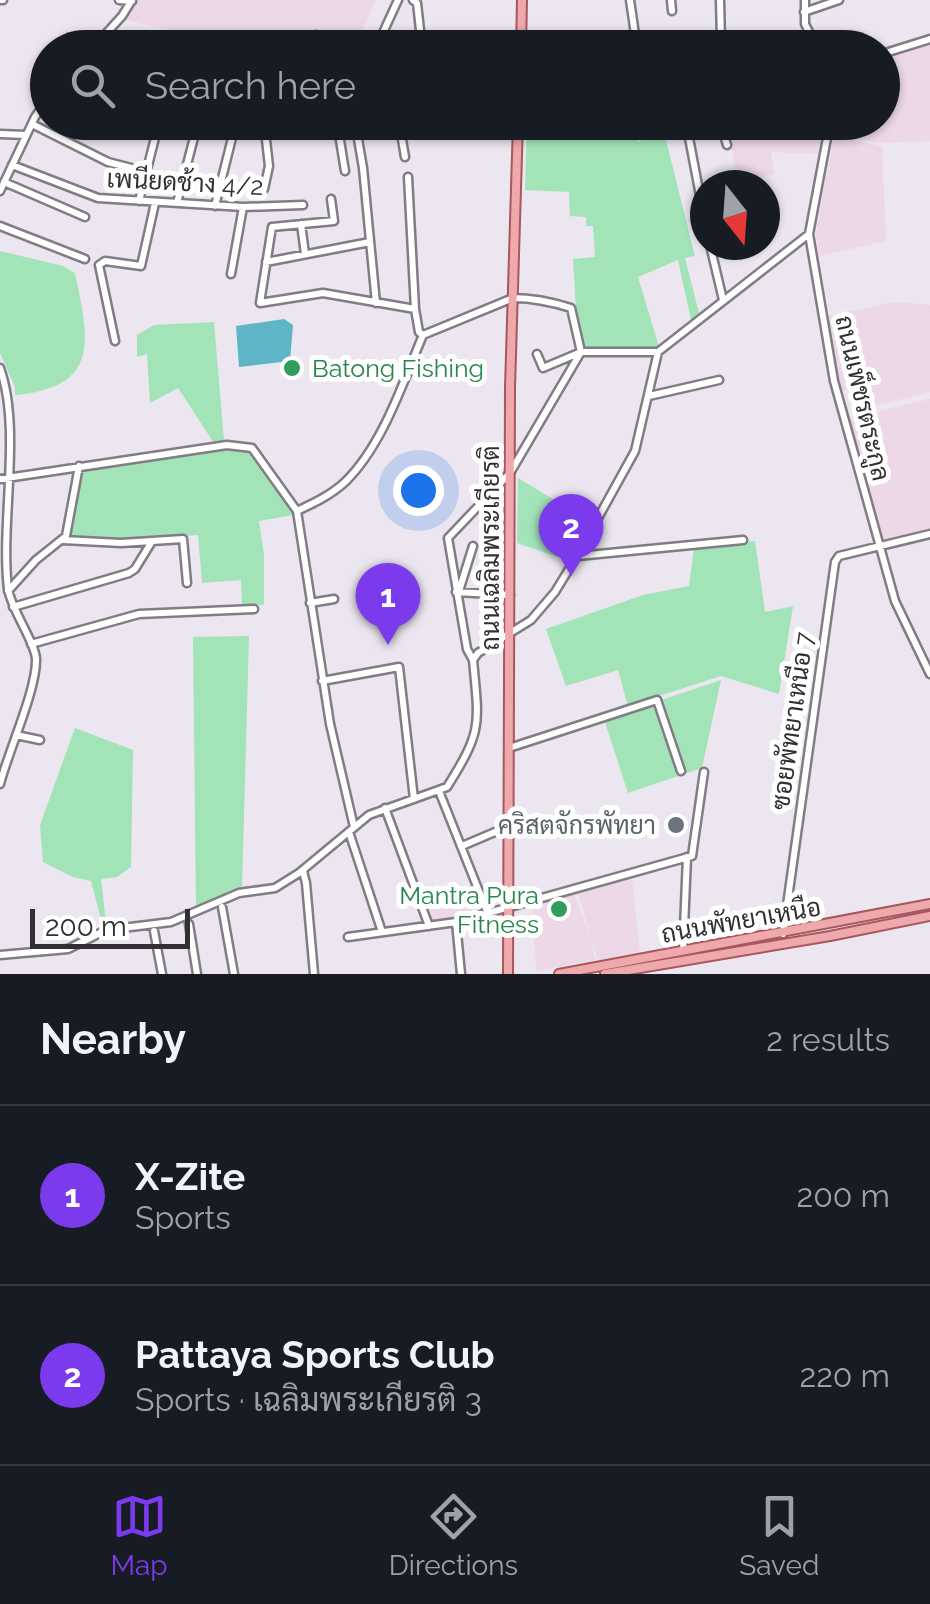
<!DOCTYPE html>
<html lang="en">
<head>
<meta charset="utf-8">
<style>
	:root { --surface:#171b24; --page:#242831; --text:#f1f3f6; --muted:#9ea1a6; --line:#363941; --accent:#7c3aed }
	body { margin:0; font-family:Raleway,Sarabun,sans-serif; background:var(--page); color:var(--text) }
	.compass { position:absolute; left:690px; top:170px; width:90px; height:90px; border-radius:50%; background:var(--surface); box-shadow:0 2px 8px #0004; rotate:163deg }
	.scale { position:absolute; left:30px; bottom:25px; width:160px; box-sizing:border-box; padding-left:10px; border:5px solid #312f33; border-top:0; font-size:28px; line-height:35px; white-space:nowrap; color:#312f33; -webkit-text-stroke:8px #fff; paint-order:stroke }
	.you { position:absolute; left:418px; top:490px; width:35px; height:35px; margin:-25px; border:8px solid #fff; border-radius:50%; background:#1a73e8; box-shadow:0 0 0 15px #1a73e833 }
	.badge { display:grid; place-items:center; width:65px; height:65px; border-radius:50%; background:var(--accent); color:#fff; font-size:32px; font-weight:700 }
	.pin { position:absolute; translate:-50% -82px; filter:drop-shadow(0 2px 5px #0008) }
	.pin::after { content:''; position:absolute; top:52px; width:35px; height:30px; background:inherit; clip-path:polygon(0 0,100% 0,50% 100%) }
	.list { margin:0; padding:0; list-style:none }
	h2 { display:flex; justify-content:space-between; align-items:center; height:130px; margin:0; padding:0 40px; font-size:42px }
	h2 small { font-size:32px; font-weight:400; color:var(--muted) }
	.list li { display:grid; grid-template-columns:65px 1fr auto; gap:30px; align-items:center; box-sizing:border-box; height:180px; padding:0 40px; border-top:2px solid var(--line) }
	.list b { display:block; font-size:38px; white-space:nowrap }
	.list p { margin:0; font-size:32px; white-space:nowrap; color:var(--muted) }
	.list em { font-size:32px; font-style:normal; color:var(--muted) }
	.icon { flex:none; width:55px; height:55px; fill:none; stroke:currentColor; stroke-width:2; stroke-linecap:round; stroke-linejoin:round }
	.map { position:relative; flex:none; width:930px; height:974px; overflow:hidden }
	.search { position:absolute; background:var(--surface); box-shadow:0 2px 8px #0004; left:30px; right:30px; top:30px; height:110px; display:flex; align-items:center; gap:25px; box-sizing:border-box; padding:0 35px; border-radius:55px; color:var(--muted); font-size:38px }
	.sheet { height:490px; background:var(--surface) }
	nav { display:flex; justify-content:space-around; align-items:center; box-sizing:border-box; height:140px; border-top:2px solid var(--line); background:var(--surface); font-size:28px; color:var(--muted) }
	nav a { display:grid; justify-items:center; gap:5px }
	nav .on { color:var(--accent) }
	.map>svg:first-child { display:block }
</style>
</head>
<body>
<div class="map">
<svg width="930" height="974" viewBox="0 0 930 974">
	<rect width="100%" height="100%" fill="#ebe6ef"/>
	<path fill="#ecd8e7" d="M136 0H376L359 39 300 30 295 47H237L123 19Z
		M930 41V141L877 143 834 133 836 123 882 122 883 56Z
		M724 123H788L790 129H803V126L821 128 818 154 771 152 774 174 740 183Z
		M834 136 882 146 886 241 819 256 816 233Z
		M895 302 930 305V392L854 411 849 390H840L828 316Z
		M930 399V530L882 542 849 419Z
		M632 878 640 953 598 960 578 894Z
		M475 884 485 910 451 920 430 922 422 899Z
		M574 894 591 938 595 960 536 971 533 906Z"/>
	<path fill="#a3e3b8" d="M527 123H634L639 142 662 124 695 256 685 258 699 313 691 320 678 260 638 277 659 347 649 350 584 348 576 308 573 259 595 257 593 226H586V217L570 216 569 192 525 190Z
		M0 251 63 266 75 273C89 340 101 387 15 395V387L0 353Z
		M214 322 224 441 214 443 178 388 150 403 147 354 137 357V335L154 325Z
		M225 448 248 449 290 505 293 515 259 521 264 555V605L242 604 241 580 202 583 198 535 131 540 69 537 82 469Z
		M518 478 591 522 569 561 517 543Z
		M755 541 765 612 793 606 779 694 721 676 628 706 618 670 566 686 546 629 643 595 689 586 694 548Z
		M249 636 242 887 196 908 193 637Z
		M721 680 702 768 628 793 604 719Z
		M75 728 133 750 131 867 117 877 101 879 106 923H102L91 881 73 877 43 862 40 825Z"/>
	<path fill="#5db5c7" d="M284 319 293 325 290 361 239 367 236 326Z"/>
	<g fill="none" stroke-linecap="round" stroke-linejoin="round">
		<defs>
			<path id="minor" d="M0 0H3
				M119 0 132 1
				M413 0 417 3 422 48
				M630 0 637 48
				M671 0 672 11
				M720 0 721 40
				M805 0V24L817 48
				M804 12 839 0
				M698 36 700 48
				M93 48 122 16 132 0
				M314 48 316 35
				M376 48 398 0
				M669 48 668 43 673 37 698 36 774 48
				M882 54 930 39
				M263 122 262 129 265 131 269 166 264 189
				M337 122 345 171
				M399 122 405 157
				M686 122 705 222
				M720 122 727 145
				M830 122 809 234 834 381 895 601 930 674
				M32 124 108 162 147 172
				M357 133 363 168 376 303
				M0 134 26 135
				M12 165 98 198 243 207 303 205
				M408 177 415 309 419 332 423 335
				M4 182 85 217
				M0 191 35 117 48 99
				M331 199 334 221 272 227 260 303 323 293 415 309
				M139 201 159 122
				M177 203 198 122
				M215 206 236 122
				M301 224 305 254
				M0 226 85 259
				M710 245 723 300
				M266 262 370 242
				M231 274 243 207
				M115 341 99 265 105 261 141 266 155 203
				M0 368C22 430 0 521 8 589 12 611 35 642 36 659 37 689 8 752 0 784
				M649 396 719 380
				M0 479 227 445 252 448 297 511 330 724 354 827
				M297 511C314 503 331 495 345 482 383 445 403 382 423 335L513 298C534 298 552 302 571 308L581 352H658L809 234
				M63 540 121 543 183 539 187 583
				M578 556 743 540
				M8 591 36 560 66 536 79 466
				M459 591 473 546
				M456 592 510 595
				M310 603 334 599
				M13 607 129 573 135 569 151 543
				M31 644 139 614 254 609
				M473 660 467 649 448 538 510 473 581 352 543 368 537 354
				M322 681 399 667 414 799
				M16 735 40 740
				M509 748 657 700 681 771
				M439 791 488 914
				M385 808 429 926
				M349 832 382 932
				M462 846 509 826
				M303 871 306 883 314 974
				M222 907 234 974
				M456 922 461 974
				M189 924 197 974
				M154 931 162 974
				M783 934 835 562 839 556 930 534
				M348 937 456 922 692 856 704 772
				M683 951 687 857
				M0 955 68 949 106 930 171 922 239 893 275 888 299 873 369 815 447 787C483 730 479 725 473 660L478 653 531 620 555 592 577 556 635 451 658 352"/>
			<path id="major" d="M521 48 522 0
				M508 974 510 388 518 122
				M559 974 930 904
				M605 974 830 936 930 916"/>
		</defs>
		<use href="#minor" stroke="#817c85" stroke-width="11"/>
		<use href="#major" stroke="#a6585d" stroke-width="12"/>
		<use href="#minor" stroke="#fff" stroke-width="6"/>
		<use href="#major" stroke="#efa8ac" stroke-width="8"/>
	</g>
	<g fill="#2e9e5b" stroke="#fff" stroke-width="4">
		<circle cx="292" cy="368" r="10"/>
		<circle cx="559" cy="909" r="10"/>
	</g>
	<circle fill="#6b7280" stroke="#fff" stroke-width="4" cx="676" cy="825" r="10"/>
	<g text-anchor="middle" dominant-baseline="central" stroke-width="10" stroke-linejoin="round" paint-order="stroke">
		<g font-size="25" fill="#312f33" stroke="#fff">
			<text transform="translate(185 182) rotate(3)">เพนียดช้าง 4/2</text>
			<text transform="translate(863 398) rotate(77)">ถนนเพ็ชรตระกูล</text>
			<text transform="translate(490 548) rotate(-90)">ถนนเฉลิมพระเกียรติ</text>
			<text transform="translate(792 721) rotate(-82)">ซอยพัทยาเหนือ 7</text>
			<text transform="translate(741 920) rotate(-10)">ถนนพัทยาเหนือ</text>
		</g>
		<g font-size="25" fill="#27864d" stroke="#fff" text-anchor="start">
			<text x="312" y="368">Batong Fishing</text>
			<text x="539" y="895" text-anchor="end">Mantra Pura<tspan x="539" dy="29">Fitness</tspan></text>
		</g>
		<g font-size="25" fill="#5b616d" stroke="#fff" text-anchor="end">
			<text x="656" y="825">คริสตจักรพัทยา</text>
		</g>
	</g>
</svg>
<svg class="compass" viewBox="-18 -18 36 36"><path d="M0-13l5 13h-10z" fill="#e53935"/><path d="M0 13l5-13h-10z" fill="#9ea1a6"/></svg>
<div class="scale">200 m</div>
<div class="you"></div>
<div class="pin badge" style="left:388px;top:645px">1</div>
<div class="pin badge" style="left:571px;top:576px">2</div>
<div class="search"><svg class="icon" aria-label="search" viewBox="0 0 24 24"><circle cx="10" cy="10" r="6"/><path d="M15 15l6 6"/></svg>Search here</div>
</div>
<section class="sheet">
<h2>Nearby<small>2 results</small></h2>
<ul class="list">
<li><span class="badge">1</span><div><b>X-Zite</b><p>Sports</p></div><em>200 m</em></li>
<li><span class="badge">2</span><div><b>Pattaya Sports Club</b><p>Sports · เฉลิมพระเกียรติ 3</p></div><em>220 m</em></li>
</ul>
</section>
<nav>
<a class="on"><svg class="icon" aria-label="map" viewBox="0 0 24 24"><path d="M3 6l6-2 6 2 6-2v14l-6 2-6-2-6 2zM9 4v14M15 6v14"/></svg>Map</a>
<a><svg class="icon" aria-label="directions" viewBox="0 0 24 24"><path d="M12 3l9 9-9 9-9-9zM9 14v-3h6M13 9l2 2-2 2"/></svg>Directions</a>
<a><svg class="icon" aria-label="saved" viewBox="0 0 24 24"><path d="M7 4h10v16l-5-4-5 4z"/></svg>Saved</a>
</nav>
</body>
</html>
